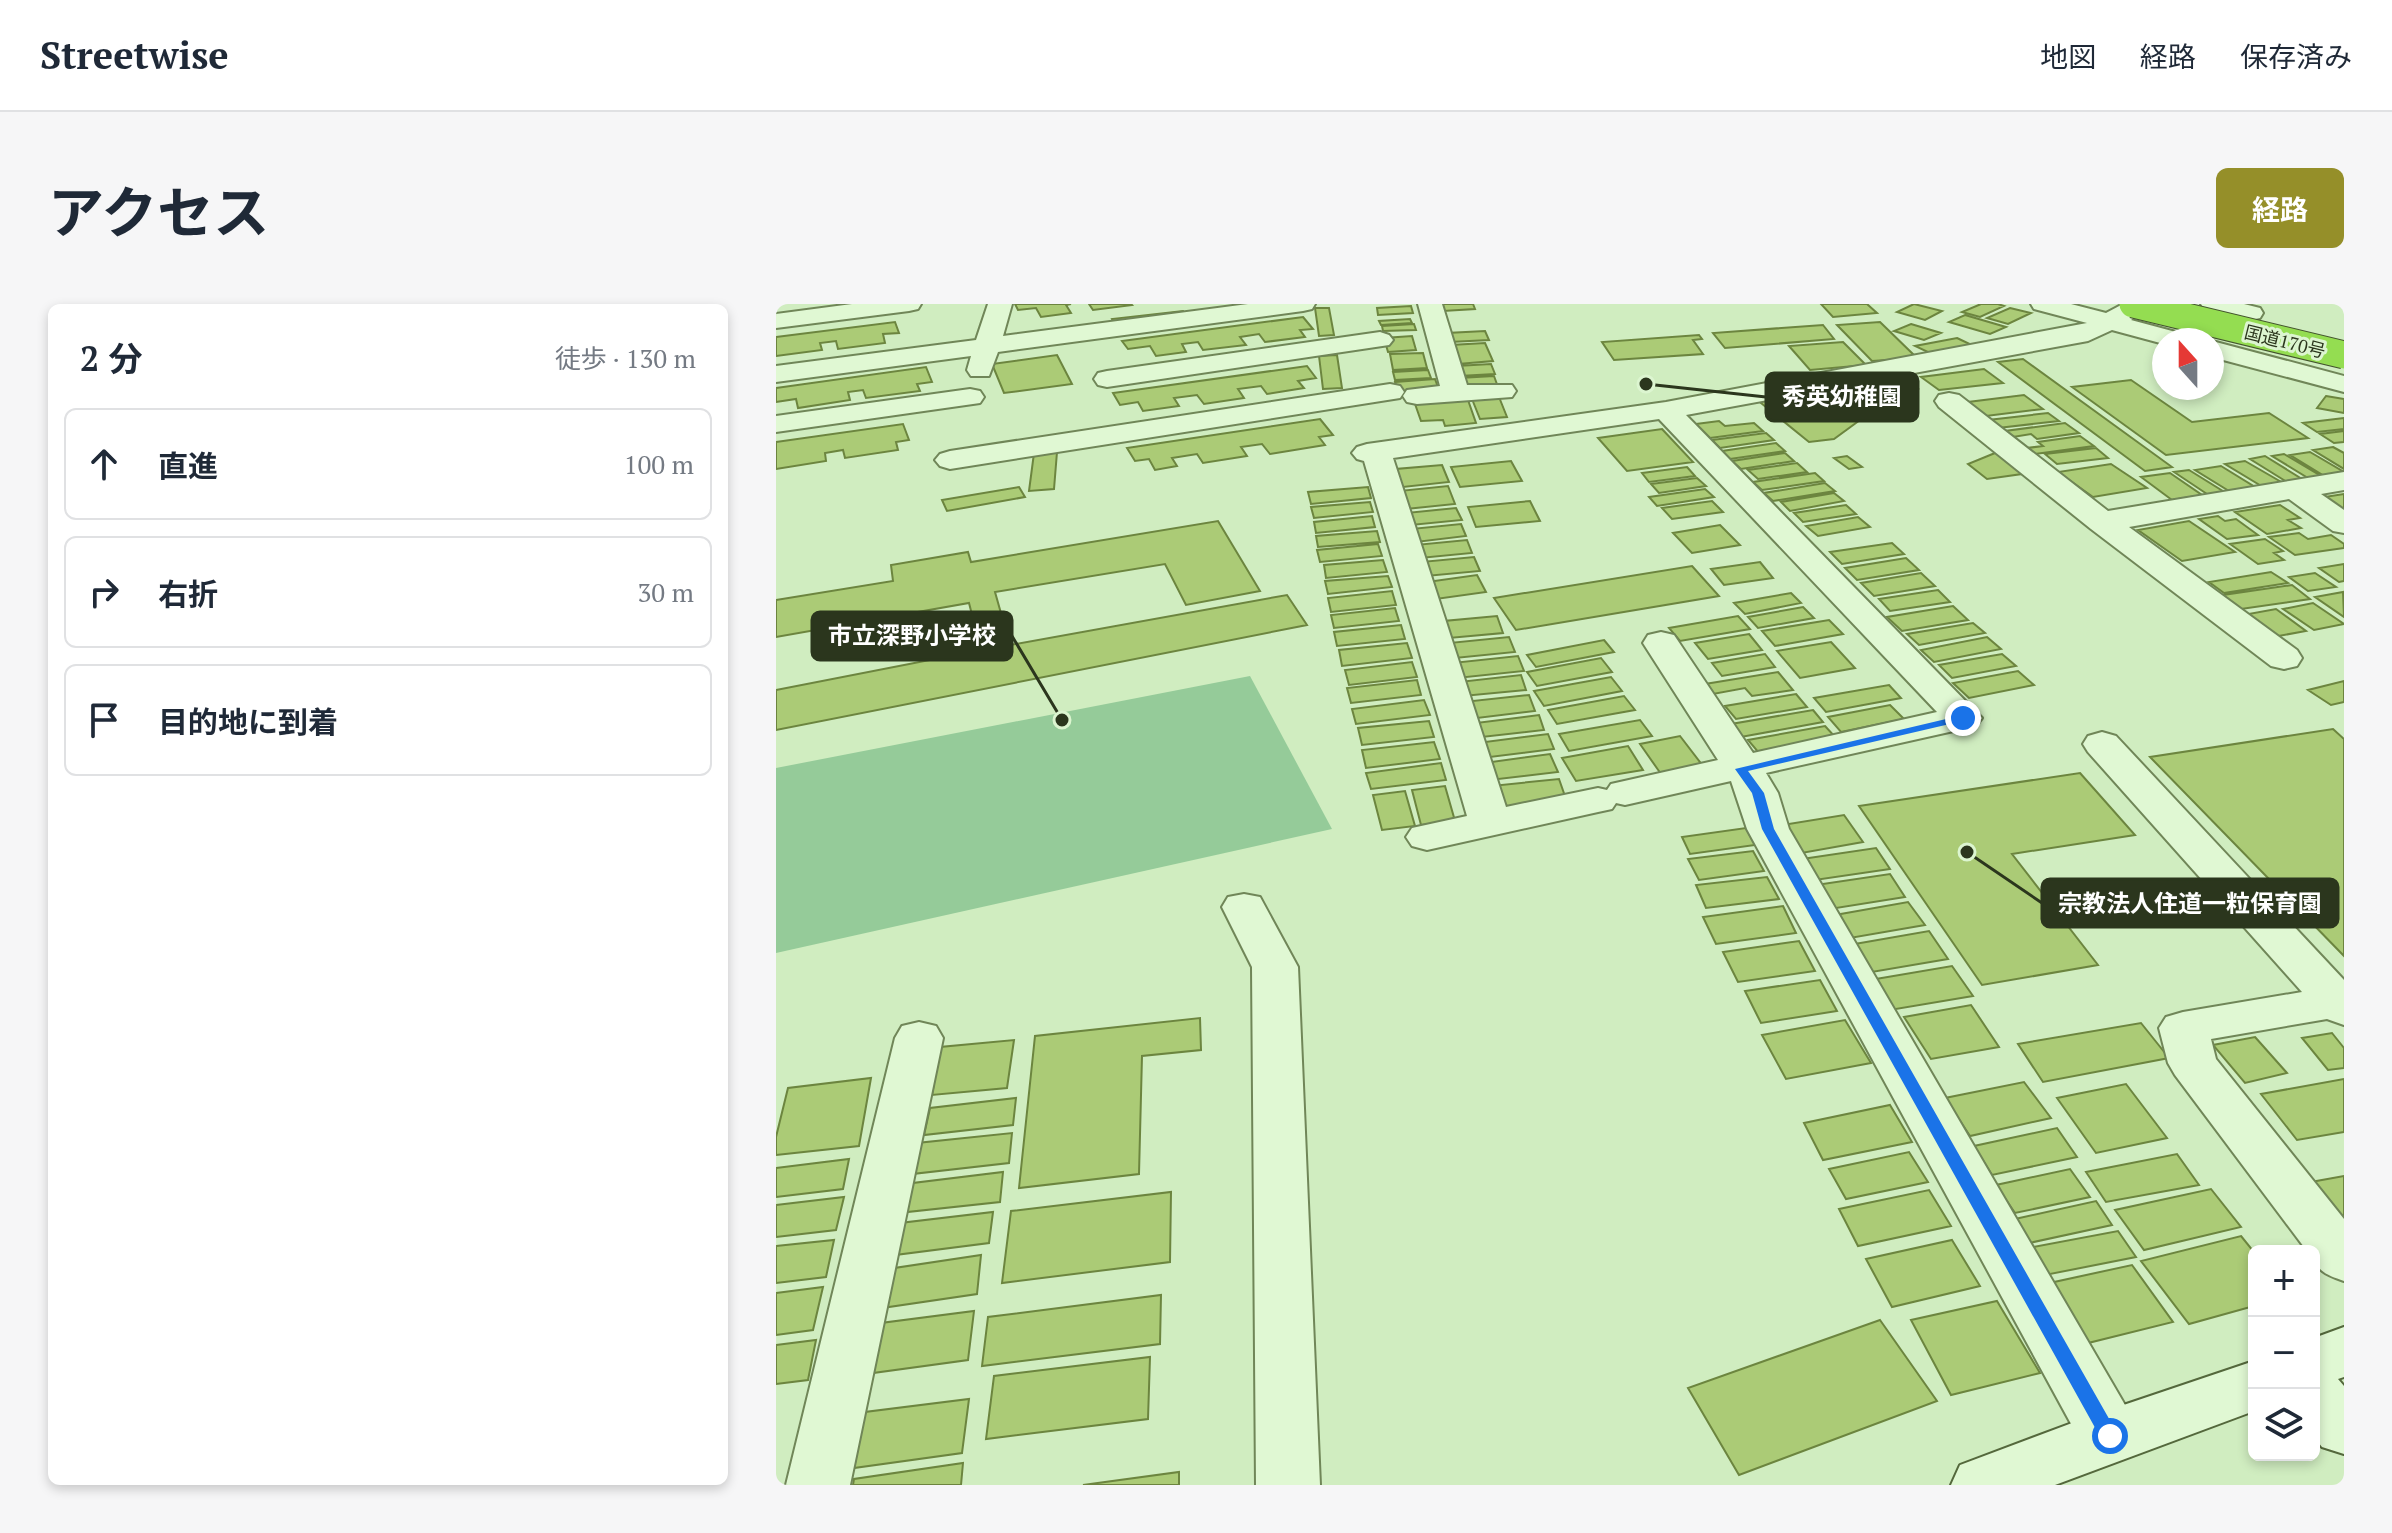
<!DOCTYPE html>
<html lang="ja">
<head>
<meta charset="utf-8">
<style>
	:root { --surface:#fff; --page:#f6f6f7; --text:#1f2937; --muted:#747a83; --line:#e0e1e3; --accent:#958f29 }
	body { margin:0; font-family:"PT Serif","Noto Sans JP",serif; background:var(--page); color:var(--text) }
	.controls { position:absolute; right:24px; bottom:24px; display:grid; overflow:hidden; border-radius:12px; box-shadow:0 4px 12px #0003 }
	.controls button { width:72px; height:72px; display:grid; place-items:center; padding:0; border:0; border-bottom:2px solid var(--line); background:var(--surface); color:var(--text); font:40px sans-serif }
	.compass { position:absolute; left:1376px; top:24px; width:72px; height:72px; border-radius:50%; background:var(--surface); box-shadow:0 4px 12px #0003; rotate:339deg }
	.stop { position:absolute; width:24px; height:24px; margin:-18px; border:6px solid #1a73e8; border-radius:50%; background:#fff }
	.stop.end { background:#1a73e8; border-color:#fff; box-shadow:0 2px 8px #0008 }
	.list { margin:0; padding:0; list-style:none }
	h2 { display:flex; justify-content:space-between; align-items:center; height:104px; margin:0; padding:0 32px; font-size:34px }
	h2 small { font-size:26px; font-weight:400; color:var(--muted) }
	.list li { display:grid; grid-template-columns:52px 1fr auto; gap:24px; align-items:center; box-sizing:border-box; height:112px; margin:0 16px 16px; padding:0 16px; border:2px solid var(--line); border-radius:12px }
	.list b { display:block; font-size:30px; white-space:nowrap }
	.list em { font-size:26px; font-style:normal; color:var(--muted) }
	.icon { flex:none; width:44px; height:44px; fill:none; stroke:currentColor; stroke-width:2; stroke-linecap:round; stroke-linejoin:round }
	.map { position:relative; flex:none; width:1568px; height:1181px; overflow:hidden; border-radius:12px }
	header { display:flex; align-items:center; gap:48px; box-sizing:border-box; height:112px; padding:0 40px; background:var(--surface); border-bottom:2px solid var(--line) }
	header strong { font-size:38px }
	nav { display:flex; gap:44px; margin-inline-start:auto; font-size:28px }
	.intro { display:flex; align-items:center; justify-content:space-between; box-sizing:border-box; height:192px; padding:0 48px }
	h1 { margin:0; font-size:56px }
	.button { padding:20px 36px; border-radius:12px; background:var(--accent); color:#fff; font-size:28px; font-weight:700 }
	main { display:flex; gap:48px; padding:0 48px }
	aside { flex:1; background:var(--surface); border-radius:12px; box-shadow:0 4px 12px #0003 }
	.map>svg:first-child { display:block }
</style>
</head>
<body>
<header>
<strong>Streetwise</strong>
<nav><a>地図</a><a>経路</a><a>保存済み</a></nav>
</header>
<div class="intro"><h1>アクセス</h1><a class="button">経路</a></div>
<main>
<aside>
<h2>2 分<small>徒歩 · 130 m</small></h2>
<ul class="list">
<li><svg class="icon" aria-label="ahead" viewBox="0 0 24 24"><path d="M12 20V5M6 11l6-6 6 6"/></svg><div><b>直進</b></div><em>100 m</em></li>
<li><svg class="icon" aria-label="right" viewBox="0 0 24 24"><path d="M7 20v-9h11M14 6l5 5-5 5"/></svg><div><b>右折</b></div><em>30 m</em></li>
<li><svg class="icon" aria-label="arrive" viewBox="0 0 24 24"><path d="M6 21V4h12l-3 4 3 4H6"/></svg><div><b>目的地に到着</b></div></li>
</ul>
</aside>
<div class="map">
<svg width="1568" height="1181" viewBox="0 0 1568 1181">
	<rect width="100%" height="100%" fill="#d0edc0"/>
	<path fill="#95cb99" d="M474 372 556 525 0 649V464Z"/>
	<path fill="#abcb76" stroke="#6c853f" stroke-width="2" d="M239 0H295L290 1 295 9 265 13 260 4 242 6Z
		M313 0H355L356 1 317 6Z
		M664 0H697L699 5 667 7Z
		M1045 0H1091L1101 9 1057 13Z
		M1138 0 1166 7 1149 16 1121 8Z
		M1205 0H1222L1228 2 1204 13 1186 8Z
		M635 2 637 9 602 11 601 4Z
		M539 4H553L558 31 543 32Z
		M1234 4 1255 9 1232 20 1211 14Z
		M407 7 410 12 339 21 336 15Z
		M1189 11 1230 23 1214 30 1173 18Z
		M527 13 537 25 524 26 529 33 489 38 483 30 464 33 470 41 427 46 422 38 406 40 410 48 380 52 374 42 352 45 346 37Z
		M634 15 636 19 605 21 603 17Z
		M119 18 123 29 107 30 109 39 62 45 60 37 44 39 46 46 0 52V33Z
		M1104 18 1141 54 1096 57 1061 21Z
		M638 20 640 26 607 27 606 22Z
		M1135 20 1165 29 1148 36 1118 27Z
		M1047 21 1058 35 949 44 937 29Z
		M709 27 713 36 674 38 671 29Z
		M923 31 926 35 917 36 927 50 838 56 826 38Z
		M636 32 640 46 612 48 608 34Z
		M1181 34 1198 42 1156 50 1139 42Z
		M1067 38 1090 61 1034 66 1013 42Z
		M709 39 717 57 682 60 675 41Z
		M647 49 651 64 617 66 614 50Z
		M281 51 296 80 228 89 216 60Z
		M561 51 566 84 547 85 543 52Z
		M1247 55 1396 163 1369 167 1222 58Z
		M715 60 719 70 683 72 680 62Z
		M531 62 540 74 522 77 528 84 491 90 485 82 462 85 468 94 428 100 421 91 398 94 403 102 367 107 362 98 344 101 337 89Z
		M150 63 156 78 141 80 144 87 90 94 87 86 72 88 74 96 22 104 20 95 0 98V84Z
		M1208 65 1227 79 1163 86 1145 73Z
		M652 66 655 74 619 76 617 68Z
		M718 72 722 83 687 86 683 74Z
		M659 75 663 86 622 89 619 78Z
		M1127 75 1142 85 1086 114 1049 86Z
		M1355 76 1416 118 1493 109 1532 134 1390 151 1296 83Z
		M1044 86 1084 116 1058 135 1033 138 980 95Z
		M1248 91 1267 105 1210 112 1192 98Z
		M1550 92 1568 95V109L1541 104Z
		M723 93 731 113 704 115 696 95Z
		M692 96 700 119 669 122 667 116 645 117 639 100Z
		M1272 109 1283 117 1222 124 1212 116Z
		M1568 114V125L1541 128 1527 119Z
		M544 115 557 131 543 133 549 141 494 150 486 140 465 143 471 152 427 159 421 150 396 154 401 162 379 166 373 155 359 157 351 144Z
		M943 117 949 122 978 119 987 127 934 134 920 120Z
		M1289 119 1303 129 1261 135 1255 130 1237 133 1229 127Z
		M127 120 133 136 120 138 122 146 69 154 67 146 49 149 50 157 0 165V138Z
		M886 125 917 158 851 167 822 134Z
		M1568 127V138L1558 139 1544 130Z
		M990 129 998 136 944 144 936 136Z
		M1304 132 1318 142 1259 150 1251 144 1267 142 1262 138Z
		M1000 139 1009 147 954 155 946 147Z
		M1557 143 1568 149V165L1537 146Z
		M1320 144 1332 154 1281 160 1269 150Z
		M1224 147 1253 169 1211 175 1192 160Z
		M281 148 278 185 253 187 258 149Z
		M1534 148 1568 168V170L1550 173 1514 151Z
		M1009 149 1018 157 965 165 956 157Z
		M1508 150 1545 172 1532 174 1496 152Z
		M1071 152 1086 163 1073 165 1058 154Z
		M1489 152 1526 175 1511 178 1474 155Z
		M735 157 746 177 684 183 675 163Z
		M1469 157 1507 179 1487 183 1449 160Z
		M1021 159 1031 168 982 175 972 166Z
		M1335 160 1371 184 1317 193 1282 168Z
		M666 161 673 178 627 183 620 165Z
		M1445 162 1479 183 1453 187 1419 166Z
		M911 163 919 172 873 178 866 169Z
		M1413 166 1450 189 1434 192 1398 168Z
		M1039 169 1048 177 986 186 977 178Z
		M1394 169 1426 191 1396 196 1365 173Z
		M921 174 930 182 883 189 875 180Z
		M1049 179 1059 187 997 197 988 189Z
		M672 182 679 200 630 205 623 187Z
		M243 183 249 193 171 207 166 196Z
		M592 183 595 194 535 200 532 188Z
		M929 185 938 193 881 202 873 193Z
		M1058 189 1068 197 1014 207 1005 198Z
		M1568 190V205L1561 206 1542 194Z
		M754 197 764 217 700 223 692 203Z
		M936 197 947 208 896 215 886 204Z
		M594 198 597 208 538 214 535 203Z
		M1070 201 1080 210 1027 218 1018 209Z
		M1504 201 1524 214 1512 216 1525 224 1491 230 1459 208Z
		M680 204 686 216 635 221 630 209Z
		M596 212 599 223 540 229 538 218Z
		M1442 212 1449 217 1460 215 1482 231 1451 235 1423 215Z
		M1082 213 1094 223 1042 232 1030 222Z
		M442 217 484 287 410 301 389 260 219 288 234 341 511 291 531 321 0 426V386L205 346 193 299 0 333V296L117 277 115 261 192 248 195 258Z
		M1413 217 1459 248 1406 257 1362 226Z
		M685 220 690 232 640 238 635 225Z
		M944 221 964 241 916 249 897 229Z
		M601 227 604 238 542 243 540 232Z
		M1523 229 1532 235 1555 231 1568 240V244L1519 251 1493 233Z
		M1489 235 1507 247 1498 249 1508 256 1482 260 1454 240Z
		M691 236 696 249 644 254 639 241Z
		M1116 239 1128 250 1066 260 1054 248Z
		M602 240 606 252 544 258 541 246Z
		M698 253 704 267 650 272 645 258Z
		M1130 254 1143 266 1081 276 1069 264Z
		M607 256 611 268 550 274 548 261Z
		M984 258 997 274 948 281 935 265Z
		M1568 260V277L1563 278 1543 264Z
		M916 262 943 292 740 326 718 294Z
		M1495 268 1512 279 1448 289 1433 278Z
		M1145 269 1159 282 1098 292 1085 279Z
		M1539 269 1560 283 1532 287 1513 273Z
		M701 271 710 288 660 295 651 278Z
		M612 272 616 283 552 290 549 277Z
		M1516 281 1534 295 1465 305 1447 291Z
		M1162 286 1174 298 1114 307 1103 295Z
		M616 287 620 301 555 308 552 294Z
		M1567 288 1568 313 1539 293Z
		M1015 289 1025 299 969 310 958 299Z
		M1537 299 1568 320 1538 326 1507 305Z
		M1177 302 1192 316 1126 327 1111 313Z
		M1027 303 1038 314 982 324 972 313Z
		M619 304 623 317 558 324 555 311Z
		M1500 305 1530 327 1497 333 1467 311Z
		M721 312 727 329 673 334 668 317Z
		M962 312 974 325 904 337 893 324Z
		M1053 316 1067 330 999 342 986 327Z
		M1197 319 1209 329 1143 341 1131 330Z
		M625 321 629 335 561 342 558 328Z
		M973 330 986 346 932 355 919 339Z
		M733 333 739 348 679 354 673 339Z
		M1211 333 1225 345 1158 358 1145 346Z
		M828 336 838 348 760 363 751 351Z
		M1055 338 1079 364 1024 374 1001 347Z
		M631 339 636 354 566 362 563 346Z
		M989 350 999 363 946 372 936 359Z
		M1226 350 1240 362 1176 374 1163 361Z
		M742 352 748 367 681 374 676 359Z
		M825 354 836 368 761 382 751 368Z
		M636 358 641 373 573 381 569 366Z
		M1242 367 1258 381 1193 394 1177 379Z
		M1002 368 1017 386 976 392 969 384 937 390 929 380Z
		M745 371 750 386 687 392 683 378Z
		M835 373 846 387 768 402 758 387Z
		M641 376 645 391 575 399 571 384Z
		M1568 377V398L1555 401 1532 386Z
		M1113 381 1125 394 1050 408 1038 394Z
		M1020 390 1031 403 960 415 949 402Z
		M753 391 759 407 693 415 687 398Z
		M848 392 859 406 781 420 772 406Z
		M648 396 654 411 580 420 576 405Z
		M1114 401 1128 415 1065 428 1052 413Z
		M1037 406 1047 418 965 433 955 420Z
		M763 411 768 426 697 434 692 420Z
		M864 416 876 432 793 447 783 430Z
		M653 417 658 433 586 441 582 424Z
		M1049 422 1061 435 983 449 972 436Z
		M1557 425 1568 435V652L1374 453Z
		M772 430 778 445 706 454 701 439Z
		M904 432 927 462 885 470 864 440Z
		M658 438 664 455 590 464 586 446Z
		M852 442 867 466 800 477 786 454Z
		M774 450 782 468 714 476 708 459Z
		M665 459 670 476 595 485 590 469Z
		M1304 469 1359 531 1236 550 1322 661 1206 681 1083 502Z
		M783 475 791 498 722 505 715 482Z
		M669 482 679 517 645 521 636 486Z
		M629 487 639 522 606 526 597 491Z
		M1068 511 1087 538 1020 550 1001 522Z
		M970 524 979 541 914 550 906 533Z
		M1100 544 1114 565 1039 576 1026 555Z
		M977 547 988 567 923 576 912 555Z
		M1114 570 1129 593 1054 605 1040 581Z
		M991 573 1003 595 930 604 920 581Z
		M1132 598 1149 621 1074 634 1059 611Z
		M1007 602 1020 629 940 640 927 613Z
		M1153 627 1172 655 1090 669 1073 641Z
		M1023 637 1039 667 962 678 947 648Z
		M1176 662 1197 692 1114 706 1094 676Z
		M1044 676 1061 707 985 719 969 687Z
		M1195 701 1223 743 1155 755 1128 713Z
		M424 714 425 746 366 752 363 870 243 884 259 732Z
		M1069 716 1095 759 1010 775 986 731Z
		M1365 719 1393 754 1267 778 1242 740Z
		M1556 729 1568 744V764L1552 766 1526 734Z
		M1479 733 1511 769 1469 779 1437 741Z
		M238 736 231 784 156 791 164 743Z
		M95 774 83 842 0 851V833L12 784Z
		M1568 775V828L1521 836 1485 790Z
		M1248 778 1275 814 1194 832 1169 794Z
		M1350 780 1391 834 1320 849 1281 794Z
		M240 794 237 821 148 831 154 804Z
		M1114 801 1136 838 1047 856 1028 819Z
		M1281 824 1301 853 1216 871 1198 842Z
		M236 829 233 859 136 870 141 839Z
		M1133 848 1152 878 1070 895 1053 865Z
		M1401 850 1423 881 1330 898 1310 868Z
		M73 855 67 885 0 893V864Z
		M1294 865 1314 893 1239 909 1220 881Z
		M227 868 224 898 131 908 137 879Z
		M1568 872V920L1535 878Z
		M1435 885 1465 923 1368 946 1339 906Z
		M1153 886 1175 922 1082 942 1063 905Z
		M395 888 394 958 226 979 235 907Z
		M68 893 60 926 0 933V901Z
		M1320 897 1336 921 1244 941 1230 917Z
		M217 908 213 939 119 951 124 919Z
		M1342 927 1360 953 1264 972 1247 945Z
		M1465 932 1478 948V1002L1413 1020 1365 957Z
		M58 936 50 973 0 979V942Z
		M1176 936 1204 982 1116 1003 1090 955Z
		M205 951 201 990 106 1004 112 965Z
		M1356 961 1397 1018 1308 1040 1269 980Z
		M47 983 37 1026 0 1031V989Z
		M385 991 384 1040 206 1062 212 1013Z
		M1221 997 1264 1069 1175 1091 1135 1016Z
		M198 1007 192 1056 97 1069 105 1019Z
		M1104 1016 1161 1097 963 1171 912 1084Z
		M40 1036 32 1076 0 1080V1041Z
		M374 1053 372 1115 210 1135 218 1072Z
		M193 1095 186 1149 78 1164 89 1108Z
		M187 1159 185 1181H77L78 1175Z
		M403 1168V1181H307Z"/>
	<g fill="none" stroke-linecap="round" stroke-linejoin="round">
		<defs>
			<path id="street" d="M76 0H145L142 5 133 7 0 24V10Z
				M212 0H236L227 32 472 0H539L536 5 527 7 222 48 213 72H195L191 66 195 52 0 78V62L200 36Z
				M642 0H666L691 81H736L740 87 736 93 641 100 631 98 627 92 631 86 664 82Z
				M1255 0H1295L1330 9 1347 0H1377L1355 16 1411 31 1415 36H1388V40L1336 26 1312 37 910 111 1206 414 1200 422 990 469 1002 489 1013 525 1356 1113 1365 1132 1356 1151 1334 1158 1312 1151 971 525 955 477 849 501 840 499 836 505 822 508 651 546 636 542 630 533 636 524 691 512 588 157 581 155 576 149 581 143 591 140 890 98 1311 19 1258 5ZM883 115 1161 408 977 449 898 331 885 328 872 331 867 339 942 456 835 480 831 486 822 484 730 503 617 154Z
				M1425 0H1468L1484 4 1487 9 1484 14 1475 16 1428 5Z
				M604 28 613 31 617 36 613 41 331 83 322 81 318 75 322 69 331 67Z
				M1436 37 1568 72V88L1436 53Z
				M614 80 624 82 628 88 624 94 174 165 164 162 159 156 164 150 174 147Z
				M194 85 204 87 208 93 204 99 0 128V112Z
				M1173 89 1183 91 1332 207 1568 168V186L1545 190 1568 206V229L1557 227 1513 195 1353 223 1521 346 1526 354 1521 362 1508 365 1495 362 1315 225 1163 103 1159 97 1163 91Z
				M1326 428 1340 432 1568 676V721L1551 715 1435 735 1440 755 1568 915V977C1551 971 1538 967 1538 947H1531L1399 771 1392 759 1383 724 1390 713 1407 708 1526 688 1312 448 1307 440 1312 432Z
				M468 590 484 593 522 663 544 1181H480L476 663 446 603 452 593Z
				M143 718 160 722 167 734 74 1181H10L119 734 126 722Z"/>
			<path id="secondary" d="M1568 1023V1073L1562 1075 1568 1082V1150L1546 1143 1538 1133V1034Z
				M1478 1057V1107L1279 1181H1175L1184 1161 1312 1113Z"/>
		</defs>
		<use href="#street" stroke="#708658" stroke-width="4"/>
		<use href="#secondary" stroke="#54683c" stroke-width="4"/>
		<use href="#street" fill="#e0f8d3" fill-rule="evenodd"/>
		<use href="#secondary" fill="#e0f8d3" fill-rule="evenodd"/>
		<defs>
			<path id="highway-bridge" d="M1357 0 1568 51"/>
		</defs>
		<use href="#highway-bridge" stroke="#43542d" stroke-width="29" stroke-linecap="butt"/>
		<use href="#highway-bridge" stroke="#94dd51" stroke-width="27"/>
	</g>
	<path fill="#1a73e8" d="M1187 411 1191 412V416L972 467 988 489 998 525 1340 1127 1343 1132 1340 1138H1327L986 525 976 489 959 465Z"/>
	<g text-anchor="middle" dominant-baseline="central" stroke-width="6" stroke-linejoin="round" paint-order="stroke">
		<g font-size="18" fill="#2b361d" stroke="#dcf5d0">
			<text transform="translate(1509 37) rotate(14)">国道170号</text>
		</g>
	</g>
	<path fill="none" stroke="#2b361d" stroke-width="3" d="M870 80L990 93M286 416L236 332M1191 548L1266 599"/>
	<g fill="#2b361d" stroke="#dcf5d0" stroke-width="3">
		<circle cx="870" cy="80" r="8"/>
		<circle cx="286" cy="416" r="8"/>
		<circle cx="1191" cy="548" r="8"/>
	</g>
	<g fill="#2b361d" stroke="#2b361d" stroke-width="3">
		<rect x="990" y="69" width="152" height="48" rx="8"/>
		<rect x="36" y="308" width="200" height="48" rx="8"/>
		<rect x="1266" y="575" width="296" height="48" rx="8"/>
	</g>
	<g font-size="24" text-anchor="middle" font-weight="bold" fill="#fff">
		<text x="1066" y="101">秀英幼稚園</text>
		<text x="136" y="340">市立深野小学校</text>
		<text x="1414" y="608">宗教法人住道一粒保育園</text>
	</g>
</svg>
<div class="controls">
<button>+</button>
<button>−</button>
<button><svg class="icon" aria-label="layers" viewBox="0 0 24 24"><path d="M12 4l9 5-9 5-9-5zM3 14l9 5 9-5"/></svg></button>
</div>
<svg class="compass" viewBox="-18 -18 36 36"><path d="M0-13l5 13h-10z" fill="#e53935"/><path d="M0 13l5-13h-10z" fill="#747a83"/></svg>
<div class="stop" style="left:1334px;top:1132px"></div>
<div class="stop end" style="left:1187px;top:414px"></div>
</div>
</main>
</body>
</html>
